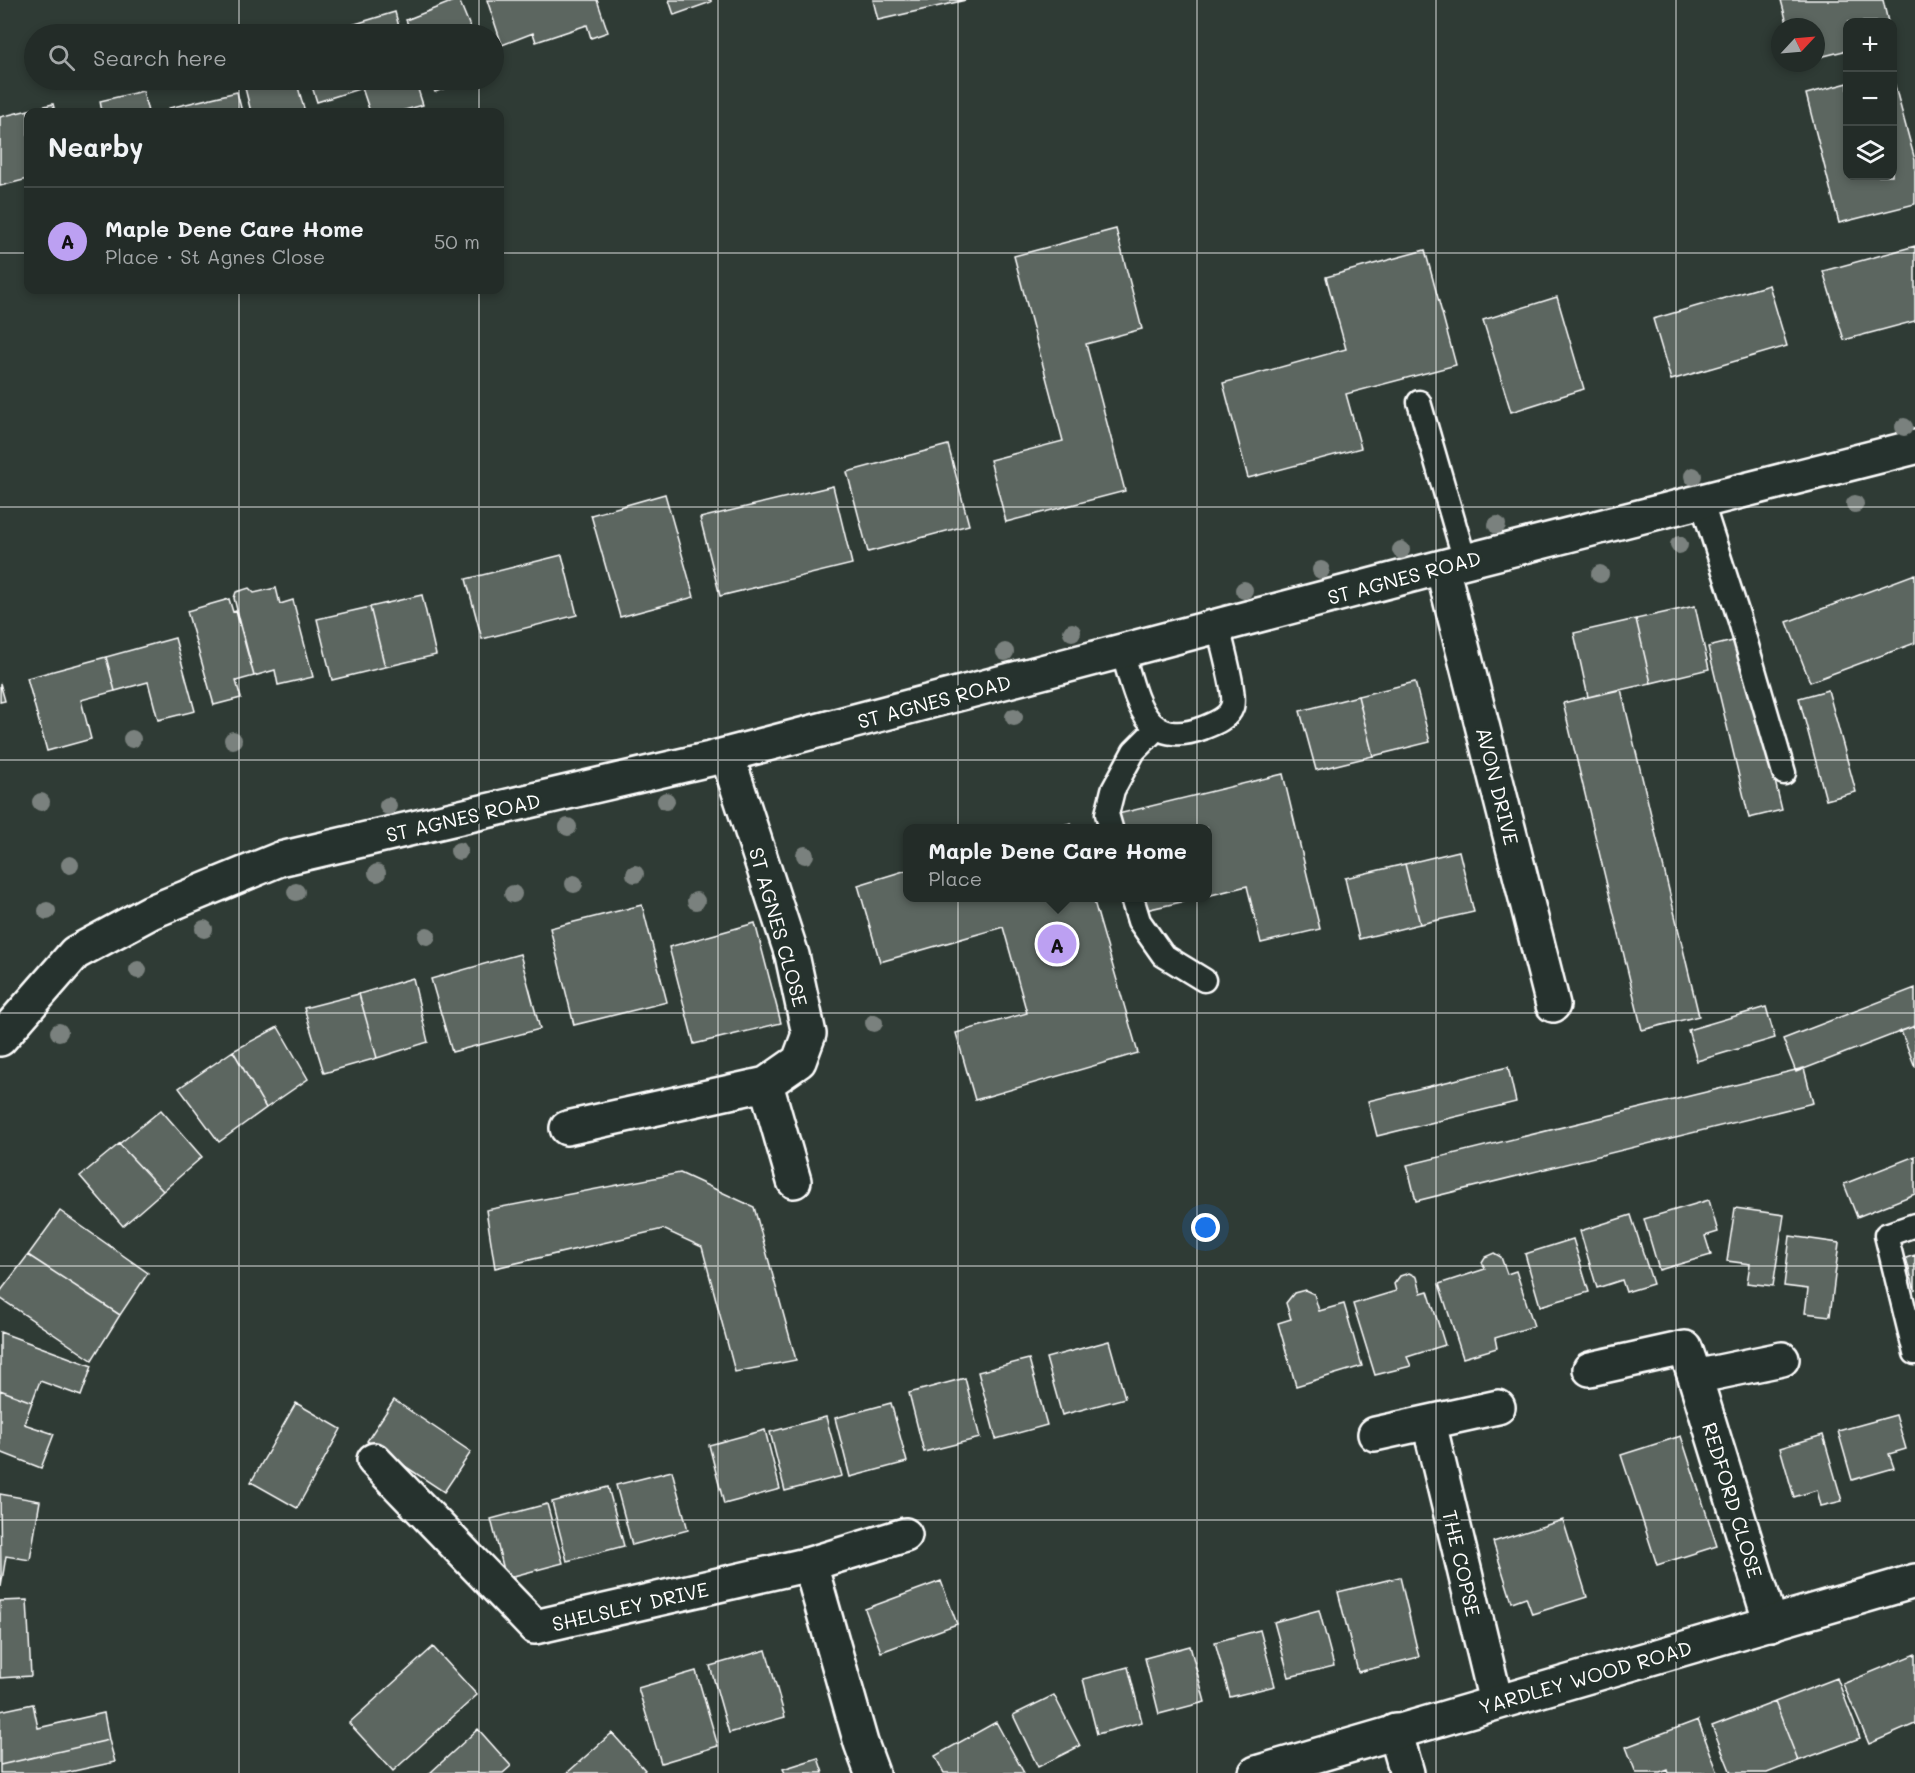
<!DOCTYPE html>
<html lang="en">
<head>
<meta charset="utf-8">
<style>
	:root { --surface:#232c28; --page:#2b3430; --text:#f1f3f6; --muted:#a3a7a8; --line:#404845; --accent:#bca0f2 }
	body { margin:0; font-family:Mali,sans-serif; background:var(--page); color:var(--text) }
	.controls { position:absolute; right:18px; top:18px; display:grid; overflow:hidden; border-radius:12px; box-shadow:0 3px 9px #0003 }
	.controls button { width:54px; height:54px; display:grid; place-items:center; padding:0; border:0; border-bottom:2px solid var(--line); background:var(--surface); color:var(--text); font:30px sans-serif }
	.compass { position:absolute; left:1771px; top:18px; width:54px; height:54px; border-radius:50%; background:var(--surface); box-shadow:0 3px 9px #0003; rotate:64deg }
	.you { position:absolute; left:1206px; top:1228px; width:21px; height:21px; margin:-15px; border:4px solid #fff; border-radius:50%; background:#1a73e8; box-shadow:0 0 0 9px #1a73e833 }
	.badge { display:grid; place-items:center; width:39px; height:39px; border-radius:50%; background:var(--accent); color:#111; font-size:20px; font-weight:700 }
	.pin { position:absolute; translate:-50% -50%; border:3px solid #fff; box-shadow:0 2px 6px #0006 }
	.popup { position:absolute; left:903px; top:824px; width:309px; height:78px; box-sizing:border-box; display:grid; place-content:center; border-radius:12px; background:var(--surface); filter:drop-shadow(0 2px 4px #0005); font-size:20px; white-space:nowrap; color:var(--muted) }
	.popup b { font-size:22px; color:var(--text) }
	.popup::after { content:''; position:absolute; left:50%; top:100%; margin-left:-12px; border:12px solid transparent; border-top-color:var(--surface) }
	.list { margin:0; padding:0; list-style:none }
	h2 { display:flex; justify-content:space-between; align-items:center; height:78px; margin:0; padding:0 24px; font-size:26px }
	h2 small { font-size:20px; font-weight:400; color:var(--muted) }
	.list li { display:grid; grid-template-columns:39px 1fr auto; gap:18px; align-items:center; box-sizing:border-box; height:108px; padding:0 24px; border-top:2px solid var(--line) }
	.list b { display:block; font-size:22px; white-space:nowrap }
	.list p { margin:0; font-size:20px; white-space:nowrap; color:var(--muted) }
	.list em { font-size:20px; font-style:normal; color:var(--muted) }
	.icon { flex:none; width:33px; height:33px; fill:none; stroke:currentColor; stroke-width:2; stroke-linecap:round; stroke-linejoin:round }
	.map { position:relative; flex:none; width:1915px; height:1773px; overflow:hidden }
	.search { position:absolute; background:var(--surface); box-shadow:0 3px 9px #0003; left:24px; top:24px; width:480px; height:66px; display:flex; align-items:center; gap:15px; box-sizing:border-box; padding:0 21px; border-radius:33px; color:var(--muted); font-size:22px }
	.panel { position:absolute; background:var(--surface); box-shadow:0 3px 9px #0003; left:24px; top:108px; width:480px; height:186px; border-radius:12px }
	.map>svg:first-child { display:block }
</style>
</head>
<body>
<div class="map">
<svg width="1915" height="1773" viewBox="0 0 1915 1773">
	<rect width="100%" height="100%" fill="#2f3b35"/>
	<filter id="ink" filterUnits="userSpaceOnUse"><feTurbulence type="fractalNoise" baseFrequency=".0167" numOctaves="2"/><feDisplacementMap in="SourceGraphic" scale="12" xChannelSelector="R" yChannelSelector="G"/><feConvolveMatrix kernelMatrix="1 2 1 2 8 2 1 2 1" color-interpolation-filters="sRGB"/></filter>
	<g filter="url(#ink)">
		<path fill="#5b6661" stroke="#fff" stroke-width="1.5" d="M456 0H459L473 34H412L406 20Z
			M487 0H597L608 32 591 38 587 25 536 42 533 33 502 45Z
			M669 0H711V2L674 15Z
			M873 0H966L878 20Z
			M1781 0H1883L1888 22H1848V50L1816 58V27H1788Z
			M395 12 401 34H322Z
			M1892 75 1915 160V204L1839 223 1806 94 1848 83V176H1892Z
			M243 80H296L305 112H251Z
			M310 80H415L423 105 398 112H370L362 88 317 102Z
			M430 80H466L435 92Z
			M143 91 148 112H102L100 101Z
			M237 92 242 112H170L169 108Z
			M53 104 55 112H28V179L0 186V117Z
			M1116 229 1142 329 1086 344 1125 491 1006 522 990 460 1063 441 1014 256Z
			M1915 246V321L1844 340 1823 271Z
			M1425 250 1456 365 1346 394 1361 448 1248 478 1223 383 1346 349 1326 277Z
			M1769 285 1787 346 1671 380 1653 319Z
			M1557 297 1584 389 1511 412 1483 320Z
			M948 445 969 525 868 552 847 472Z
			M833 486 852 564 720 596 700 518Z
			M665 494 694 597 620 617 591 515Z
			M562 555 577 615 482 639 466 579Z
			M1915 574V643L1810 682 1787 622Z
			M249 588 254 593 276 588 280 604 293 600 313 677 278 685 275 670 254 676 234 598 236 592Z
			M422 595 436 655 385 667 370 607Z
			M229 599 233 612 236 611 254 676 236 681 241 698 214 705 187 611Z
			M1695 606 1709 669 1651 683 1636 619Z
			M370 607 385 667 332 680 317 619Z
			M1636 619 1651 683 1588 697 1574 633Z
			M175 638 195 711 158 720 148 682 115 691 106 657Z
			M1741 639 1782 810 1749 818 1708 647Z
			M106 657 115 691 81 700 91 739 47 751 27 678Z
			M1415 682 1430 742 1373 756 1358 696Z
			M0 683 5 701 0 702Z
			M1621 689 1699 1016 1642 1030 1563 703Z
			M1828 690 1856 792 1826 800 1799 698Z
			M1358 696 1373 756 1316 770 1300 711Z
			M1283 774 1320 929 1261 943 1247 886 1207 896V828H1121L1118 814Z
			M1071 823 1073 828H1053Z
			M1459 851 1474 912 1420 924 1405 864Z
			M1405 864 1420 924 1359 939 1345 878Z
			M907 870V898H1093L1138 1053 975 1100 956 1033 1027 1013 1003 927 880 962 858 885Z
			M1138 898H1199L1141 911Z
			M642 905 667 1002 574 1025 550 928Z
			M755 923 781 1023 694 1044 669 947Z
			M520 954 540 1029 452 1052 431 979Z
			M413 978 428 1042 377 1058 359 994Z
			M1915 988V1026L1796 1072 1783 1039Z
			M359 994 377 1058 324 1073 304 1008Z
			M1766 1007 1775 1038 1697 1061 1688 1030Z
			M1915 1026V1067L1901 1031Z
			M278 1027 308 1079 266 1108 233 1051Z
			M233 1051 266 1108 219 1142 179 1088Z
			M1508 1067 1516 1102 1377 1136 1368 1101Z
			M1804 1068 1813 1103 1416 1201 1407 1165Z
			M161 1110 202 1157 163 1191 119 1144Z
			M119 1144 163 1191 123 1226 80 1176Z
			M1915 1156V1194L1857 1217 1844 1184Z
			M680 1173 754 1207 796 1360 735 1372 702 1247 663 1229 495 1268 486 1210Z
			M1709 1200 1718 1232 1705 1236 1711 1255 1659 1270 1644 1219Z
			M1735 1208 1784 1215 1773 1286 1747 1283 1750 1264 1727 1261Z
			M60 1211 148 1273 120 1315 28 1255Z
			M1631 1215 1653 1284 1626 1292 1622 1280 1597 1288 1580 1231Z
			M1790 1236 1839 1243 1830 1316 1805 1313 1808 1289 1784 1286Z
			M1573 1239 1589 1292 1540 1306 1525 1254Z
			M1494 1253 1501 1257 1507 1274 1516 1271 1534 1326 1495 1338 1497 1348 1463 1358 1439 1284 1485 1269 1482 1262 1485 1257Z
			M28 1255 120 1315 92 1360 0 1298V1292Z
			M1915 1255V1291L1906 1258Z
			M1409 1273 1417 1277 1421 1293 1428 1291 1445 1345 1407 1357 1411 1366 1375 1375 1353 1304 1396 1291 1394 1284 1400 1276Z
			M1305 1290 1314 1294 1319 1311 1344 1304 1362 1366 1296 1386 1278 1323 1291 1319 1286 1303 1294 1293Z
			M0 1332 92 1366 81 1396 40 1381 32 1402 0 1390Z
			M1109 1341 1125 1398 1062 1415 1046 1358Z
			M1029 1359 1047 1425 996 1439 978 1372Z
			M965 1378 980 1438 924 1452 909 1393Z
			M0 1390 32 1402 24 1424 54 1434 41 1468 0 1452Z
			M394 1400 471 1452 444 1492 367 1441Z
			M296 1403 341 1429 297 1508 251 1482Z
			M891 1403 907 1462 850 1477 835 1418Z
			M1896 1415 1906 1449 1889 1454 1894 1468 1852 1480 1838 1431Z
			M826 1417 842 1476 785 1491 770 1432Z
			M765 1430 780 1489 724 1504 709 1445Z
			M1823 1435 1842 1501 1821 1506 1817 1490 1794 1497 1780 1448Z
			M1681 1436 1717 1546 1657 1565 1621 1455Z
			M672 1471 688 1530 632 1545 616 1485Z
			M608 1487 624 1546 567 1561 552 1502Z
			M0 1494 40 1501 30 1560 6 1556 1 1587Z
			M547 1504 563 1563 506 1578 491 1519Z
			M1563 1520 1587 1597 1532 1614 1526 1597 1512 1602 1493 1542Z
			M1400 1577 1419 1657 1358 1672 1338 1592Z
			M941 1581 957 1624 881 1652 865 1609Z
			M27 1600 31 1676 0 1678V1601Z
			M1319 1610 1334 1666 1289 1677 1274 1622Z
			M1260 1630 1275 1686 1230 1697 1215 1642Z
			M1190 1646 1205 1702 1159 1714 1145 1658Z
			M433 1647 477 1695 393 1771 349 1723Z
			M766 1650 785 1717 729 1733 710 1666Z
			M1915 1654V1724L1869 1744 1843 1684Z
			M1128 1667 1142 1722 1097 1734 1083 1679Z
			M696 1671 718 1746 661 1763 638 1688Z
			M1837 1678 1860 1738 1798 1761 1775 1702Z
			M1054 1695 1080 1746 1038 1767 1013 1715Z
			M1775 1702 1798 1761 1767 1773H1731L1712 1726Z
			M33 1704 38 1728 104 1713 109 1740 0 1765V1711Z
			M1698 1720 1718 1773H1669L1668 1770 1660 1773H1636L1626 1747Z
			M996 1722 1024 1773H944L935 1756Z
			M478 1729 511 1766 503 1773H430Z
			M612 1733 645 1770 642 1773H567Z
			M109 1740 115 1762 65 1773H0V1765Z
			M818 1758 823 1773H785L783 1769Z"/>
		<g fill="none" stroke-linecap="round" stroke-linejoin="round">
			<defs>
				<path id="service" d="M1419 402 1465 561
					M1701 500 1739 618 1784 773
					M1122 651C1136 695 1142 751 1203 728 1213 724 1228 719 1232 707 1237 695 1221 641 1218 626
					M1111 828 1107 814 1113 790 1134 751 1157 728
					M1132 898 1139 921 1163 955 1204 980
					M1915 1225 1886 1235 1915 1353"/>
				<path id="minor" d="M1442 567 1553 1005
					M0 1039 75 953 151 912 280 859 710 759 1442 567 1915 447
					M766 1084 794 1181
					M567 1128 766 1084 799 1061 809 1034 792 955 727 755
					M1590 1369 1685 1348 1695 1377 1782 1359
					M1695 1377 1771 1624
					M1429 1423 1496 1702
					M1375 1434 1498 1407
					M374 1460 535 1627 810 1564 861 1743 872 1773
					M810 1564 905 1535
					M1395 1731 1407 1773"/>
				<path id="tertiary" d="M1256 1773 1915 1581"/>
			</defs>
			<use href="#service" stroke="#fff" stroke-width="27"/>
			<use href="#minor" stroke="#fff" stroke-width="38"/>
			<use href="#tertiary" stroke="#fff" stroke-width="38"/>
			<use href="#service" stroke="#26332d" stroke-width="22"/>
			<use href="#minor" stroke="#26332d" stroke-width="33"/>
			<use href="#tertiary" stroke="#26332d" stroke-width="33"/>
		</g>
		<g fill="#7a817e">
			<circle cx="1904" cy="427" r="9"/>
			<circle cx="1693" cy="476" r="9"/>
			<circle cx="1855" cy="504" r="9"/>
			<circle cx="1497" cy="525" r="9"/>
			<circle cx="1679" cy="545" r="9"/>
			<circle cx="1401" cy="550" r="9"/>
			<circle cx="1321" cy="570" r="9"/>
			<circle cx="1600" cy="574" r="9"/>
			<circle cx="1244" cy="590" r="9"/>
			<circle cx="1072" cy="632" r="9"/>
			<circle cx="1005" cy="652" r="9"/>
			<circle cx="1014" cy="717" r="9"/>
			<circle cx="132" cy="739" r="9"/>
			<circle cx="233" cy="740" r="9"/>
			<circle cx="666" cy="801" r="9"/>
			<circle cx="41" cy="802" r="9"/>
			<circle cx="388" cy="806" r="9"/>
			<circle cx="568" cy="827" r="9"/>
			<circle cx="459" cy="851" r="9"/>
			<circle cx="805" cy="855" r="9"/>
			<circle cx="70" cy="865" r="9"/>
			<circle cx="377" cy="873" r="9"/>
			<circle cx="635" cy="874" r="9"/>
			<circle cx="574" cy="884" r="9"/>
			<circle cx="296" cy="892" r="9"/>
			<circle cx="513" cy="894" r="9"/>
			<circle cx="696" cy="901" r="9"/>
			<circle cx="47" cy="911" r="9"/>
			<circle cx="204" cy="929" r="9"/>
			<circle cx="427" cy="936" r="9"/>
			<circle cx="138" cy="970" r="9"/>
			<circle cx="874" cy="1023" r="9"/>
			<circle cx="59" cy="1032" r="9"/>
		</g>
	</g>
	<path fill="none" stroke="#fff" stroke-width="1.5" stroke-opacity="0.55" d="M239 0V34M479 0V34M718 0V1773M958 0V1773M1197 0V1773M1436 0V1773M1676 0V1773M239 80V112M479 80V112M0 253H28M500 253H1915M239 290V1773M479 290V1773M0 507H1915M0 760H1915M0 1013H1915M0 1266H1915M0 1520H1915"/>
	<g text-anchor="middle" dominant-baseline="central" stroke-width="6" stroke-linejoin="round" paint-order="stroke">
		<g font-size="20" fill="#fff" stroke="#26332d">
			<text transform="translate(1404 577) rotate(-15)">ST AGNES ROAD</text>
			<text transform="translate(934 701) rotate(-15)">ST AGNES ROAD</text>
			<text transform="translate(1498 786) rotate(76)">AVON DRIVE</text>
			<text transform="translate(463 817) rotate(-13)">ST AGNES ROAD</text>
			<text transform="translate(779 927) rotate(74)">ST AGNES CLOSE</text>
			<text transform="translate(1733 1500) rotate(73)">REDFORD CLOSE</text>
			<text transform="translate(1462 1563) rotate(77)">THE COPSE</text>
			<text transform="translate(630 1606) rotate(-13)">SHELSLEY DRIVE</text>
			<text transform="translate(1585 1677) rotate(-16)">YARDLEY WOOD ROAD</text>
		</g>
	</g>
</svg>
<div class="controls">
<button>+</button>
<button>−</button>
<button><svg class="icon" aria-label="layers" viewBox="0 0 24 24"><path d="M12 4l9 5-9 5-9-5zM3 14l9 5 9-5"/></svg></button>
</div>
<svg class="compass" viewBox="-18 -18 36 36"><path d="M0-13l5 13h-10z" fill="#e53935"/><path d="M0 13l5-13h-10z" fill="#a3a7a8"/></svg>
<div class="you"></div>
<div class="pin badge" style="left:1057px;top:944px">A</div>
<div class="popup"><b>Maple Dene Care Home</b>Place</div>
<div class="search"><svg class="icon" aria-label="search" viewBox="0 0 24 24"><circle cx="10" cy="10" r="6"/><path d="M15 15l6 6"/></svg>Search here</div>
<section class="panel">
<h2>Nearby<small></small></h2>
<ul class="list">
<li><span class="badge">A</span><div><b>Maple Dene Care Home</b><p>Place · St Agnes Close</p></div><em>50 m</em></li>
</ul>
</section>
</div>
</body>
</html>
